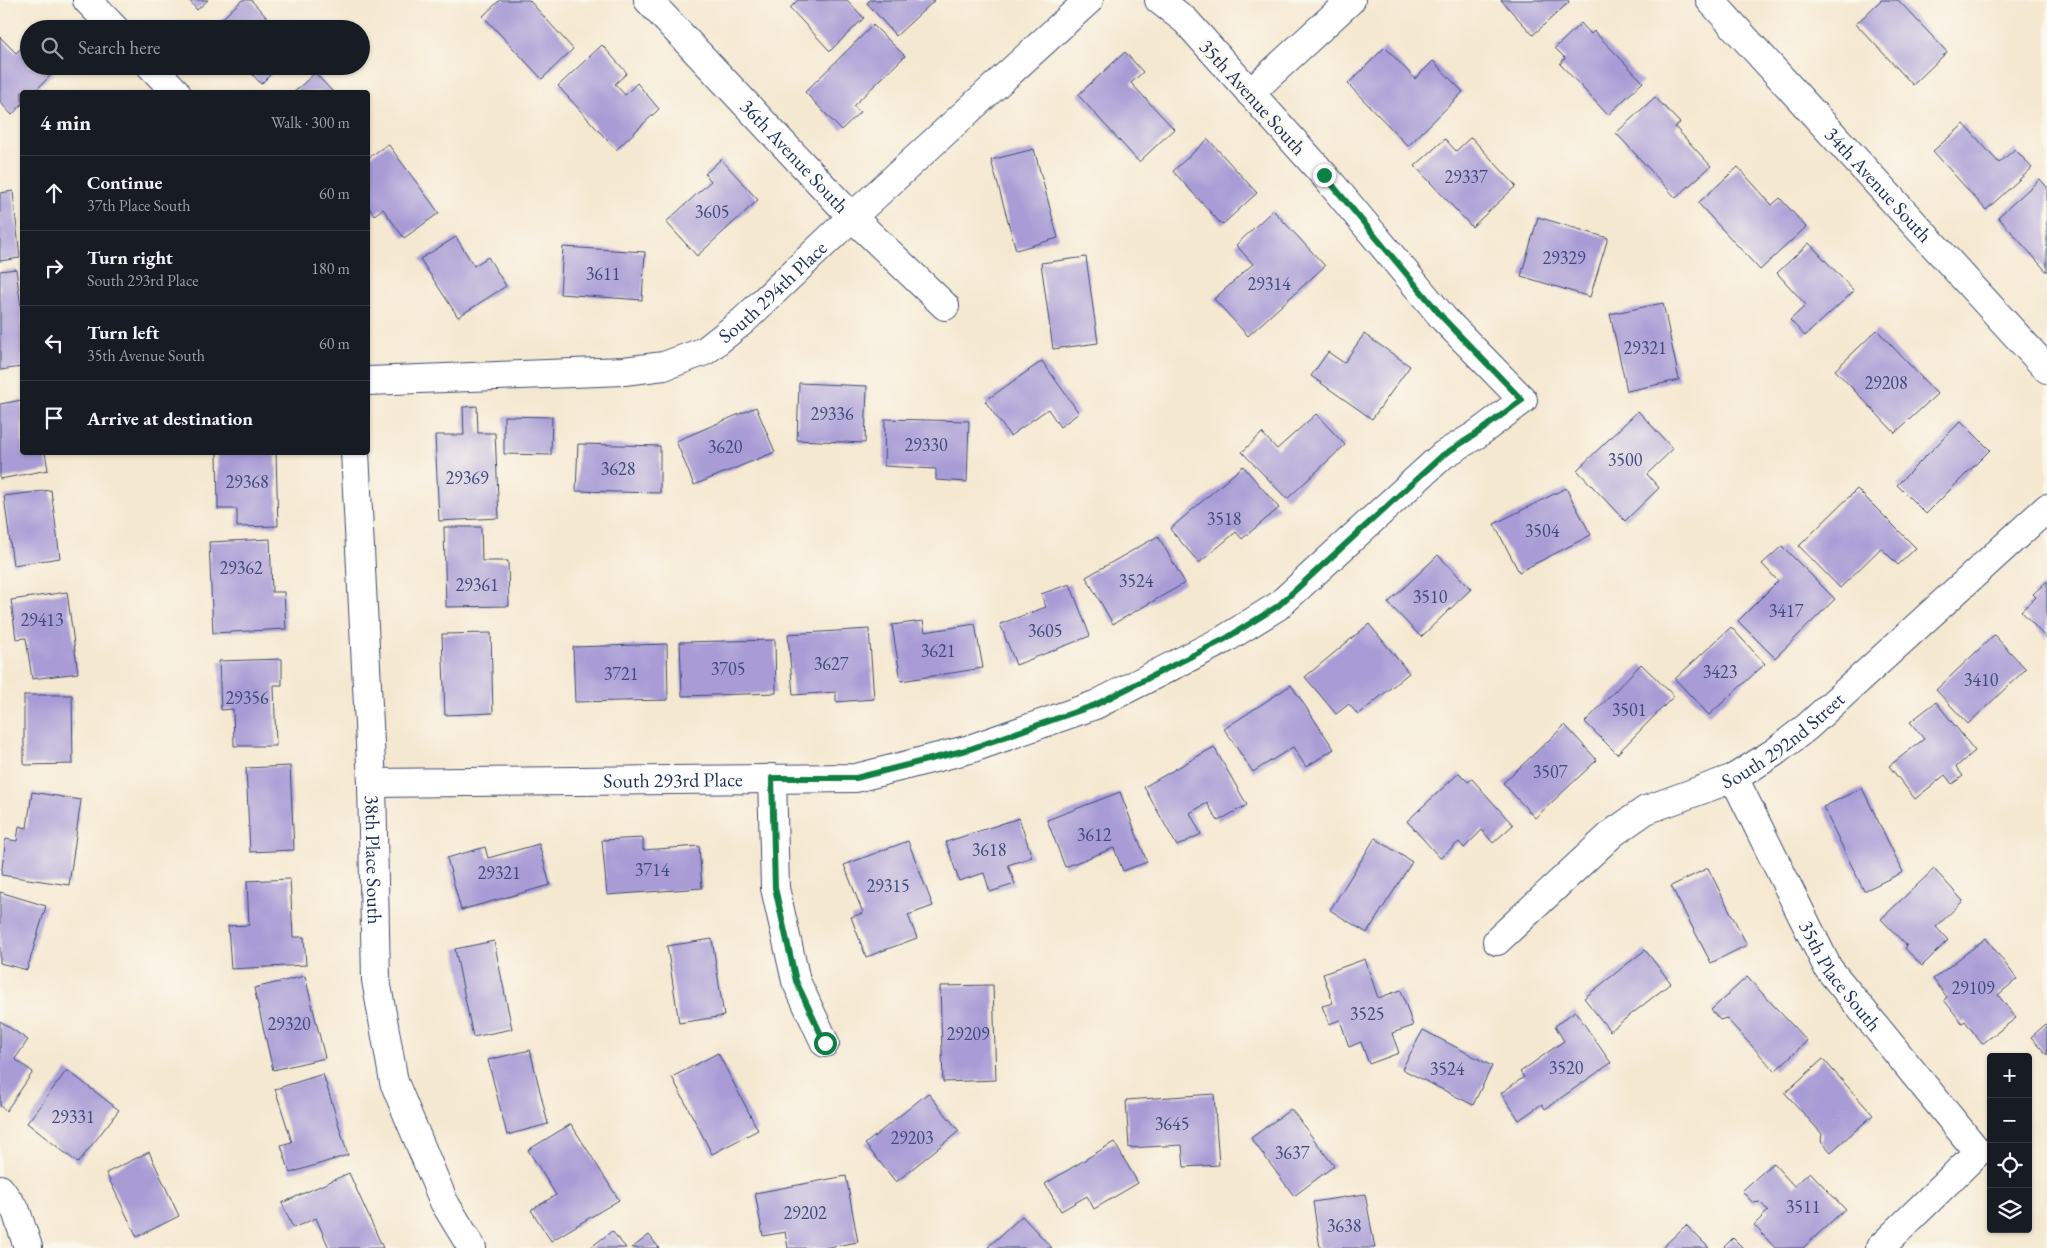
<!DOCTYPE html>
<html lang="en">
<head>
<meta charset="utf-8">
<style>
	:root { --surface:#171b24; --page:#242831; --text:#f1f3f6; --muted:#9ea1a6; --line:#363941 }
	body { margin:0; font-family:"EB Garamond",serif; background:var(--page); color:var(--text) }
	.controls { position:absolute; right:15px; bottom:15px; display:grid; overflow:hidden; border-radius:5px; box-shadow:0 1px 4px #0004 }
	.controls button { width:45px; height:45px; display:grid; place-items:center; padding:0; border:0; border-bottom:1px solid var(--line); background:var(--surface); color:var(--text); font:25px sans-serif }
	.stop { position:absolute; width:15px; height:15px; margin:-11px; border:4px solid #0b8043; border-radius:50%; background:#fff }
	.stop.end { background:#0b8043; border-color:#fff; box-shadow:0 1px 5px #0008 }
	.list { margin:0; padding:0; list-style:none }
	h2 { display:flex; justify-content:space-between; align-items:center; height:65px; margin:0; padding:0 20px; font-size:21px }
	h2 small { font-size:16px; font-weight:400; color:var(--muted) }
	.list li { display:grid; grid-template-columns:32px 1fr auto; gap:15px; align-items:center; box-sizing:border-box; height:75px; padding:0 20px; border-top:1px solid var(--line) }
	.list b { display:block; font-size:19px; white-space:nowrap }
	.list p { margin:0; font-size:16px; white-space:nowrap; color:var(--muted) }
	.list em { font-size:16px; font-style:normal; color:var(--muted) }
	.icon { flex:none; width:28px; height:28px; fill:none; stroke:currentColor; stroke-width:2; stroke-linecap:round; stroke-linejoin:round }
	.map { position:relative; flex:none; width:2047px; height:1248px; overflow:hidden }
	.search { position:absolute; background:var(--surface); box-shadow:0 1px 4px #0004; left:20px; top:20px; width:350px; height:55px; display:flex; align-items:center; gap:12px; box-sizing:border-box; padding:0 18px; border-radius:28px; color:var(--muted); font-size:19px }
	.panel { position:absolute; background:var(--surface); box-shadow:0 1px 4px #0004; left:20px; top:90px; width:350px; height:365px; border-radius:5px }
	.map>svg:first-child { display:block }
</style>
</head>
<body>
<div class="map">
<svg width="2047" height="1248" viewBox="0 0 2047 1248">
	<rect width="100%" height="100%" fill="#fbf7ec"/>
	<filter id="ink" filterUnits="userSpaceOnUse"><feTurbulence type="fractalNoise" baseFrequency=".02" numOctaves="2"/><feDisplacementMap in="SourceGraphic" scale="10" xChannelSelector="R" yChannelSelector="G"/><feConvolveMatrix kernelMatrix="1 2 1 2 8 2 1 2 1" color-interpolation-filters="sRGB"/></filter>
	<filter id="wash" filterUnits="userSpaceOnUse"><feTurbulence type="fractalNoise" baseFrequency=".0096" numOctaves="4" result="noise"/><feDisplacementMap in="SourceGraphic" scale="20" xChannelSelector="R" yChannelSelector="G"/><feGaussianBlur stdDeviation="1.12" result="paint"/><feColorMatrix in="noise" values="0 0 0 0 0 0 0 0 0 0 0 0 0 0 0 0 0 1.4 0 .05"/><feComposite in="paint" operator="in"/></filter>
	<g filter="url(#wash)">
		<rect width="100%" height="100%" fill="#f5e8d1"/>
		<g id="blocks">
			<path fill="#a89bd6" d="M189 0H208L197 10Z
				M242 0H251L277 29H211Z
				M500 0H529L573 49 542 79 483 16Z
				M798 0H847L864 18 830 51 790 8Z
				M870 0H935L896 36 867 3Z
				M1501 0H1568L1569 2 1533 35Z
				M1881 0H1898L1947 52 1913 85 1856 24Z
				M1581 23 1591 34 1594 31 1643 82 1608 115 1560 64 1565 58 1555 48Z
				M873 25 905 56 853 106 860 112 841 130 805 92Z
				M0 37 16 53 25 44 29 48V66H48L54 72 34 92H22V104L12 115 0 102Z
				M602 45 627 73 615 84 625 95 637 83 659 109 616 150 558 86Z
				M1385 47 1415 79 1433 61 1463 92 1408 146 1348 84Z
				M1125 52 1143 72 1131 83 1174 129 1139 162 1078 95Z
				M245 66H279L261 84Z
				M315 73 333 92H294Z
				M1655 97 1680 123 1675 127 1711 166 1676 198 1616 133Z
				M1964 124 1999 163 2015 149 2032 168 1986 210 1933 151Z
				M1471 137 1516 186 1472 227 1415 166 1445 139 1456 151Z
				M1208 139 1257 193 1222 225 1173 171Z
				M388 144 439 213 404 238 383 209 374 215 368 206V158Z
				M1034 149 1058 238 1016 250 991 160Z
				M721 159 758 200 697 256 666 222 711 181 705 174Z
				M1738 167 1772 205 1780 198 1806 227 1760 270 1698 203Z
				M2040 179 2047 187V272L1998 217Z
				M13 191 20 258 0 261V193Z
				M1273 210 1325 266 1248 336 1214 299 1253 264 1236 245Z
				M1538 217 1608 238 1590 297 1521 276Z
				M456 237 474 266 488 257 506 286 458 317 420 259Z
				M1809 243 1854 291 1805 336 1790 320 1806 305 1777 273Z
				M563 247 645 252 642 300 560 294Z
				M1086 257 1098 343 1053 349 1041 263Z
				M16 269 22 316V367L0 370V271Z
				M1663 303 1679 380 1627 391 1610 314Z
				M1877 330 1937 394 1895 433 1835 370Z
				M1364 334 1410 366 1372 419 1311 376 1328 352 1344 363Z
				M1042 361 1079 413 1060 427 1048 409 1010 436 985 401Z
				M799 383 867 386 865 443 797 440Z
				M22 400V452H45L48 470 0 479V404Z
				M477 406 478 433H495L499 518 439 521 435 435H464L463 407Z
				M756 407 775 452 694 485 676 441Z
				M1638 411 1673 449 1647 474 1659 488 1625 521 1577 470Z
				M1316 414 1345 445 1287 499 1242 452 1262 433 1277 449Z
				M504 416 552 417 551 455 504 454Z
				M885 419 969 421 967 482 936 480V469L884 466Z
				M1961 421 1990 450 1926 514 1897 485Z
				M578 444 660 446V493L576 491Z
				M217 452H276L278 526 237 527V509H218Z
				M1243 466 1279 508 1242 539 1236 532 1199 563 1170 529Z
				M1566 488 1591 535 1519 572 1494 524Z
				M1857 489 1916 548 1898 565 1881 548 1840 588 1799 546Z
				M51 490 60 558 13 565 4 496Z
				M444 527H481L482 561H508L509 606 446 607Z
				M1158 536 1185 583 1113 624 1086 577Z
				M270 539 272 592H284L286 629 213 633 209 542Z
				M1782 546 1835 599 1775 658 1738 621 1778 581 1762 564Z
				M1438 555 1471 589 1421 637 1388 603Z
				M2047 581V639L2021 611 2036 597 2033 594Z
				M1070 584 1090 636 1016 665 1000 624 1046 607 1041 594Z
				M67 592 78 673 32 679 26 638 16 639 11 600Z
				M923 621 925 632 975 624 983 668 901 681 892 625Z
				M1369 624 1409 673 1358 715 1349 704 1336 714 1305 677Z
				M1731 627 1765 664 1709 715 1675 679Z
				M869 629 874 699 836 702V692L793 695 788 634Z
				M491 633 493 713 445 715 442 634Z
				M1994 635 2026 669 1968 724 1936 690Z
				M775 640 776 693 682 696 680 642Z
				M667 644 668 700 575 702 573 647Z
				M282 659V685H274L276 746H234L233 709 221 710 219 661Z
				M1641 664 1674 696 1617 754 1585 722Z
				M1291 685 1334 749 1306 767 1293 747 1253 772 1224 729Z
				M24 695H72L73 764 24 765Z
				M1936 702 1975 751 1956 767 1963 776 1952 784 1945 775 1915 799 1889 766 1924 739 1910 722Z
				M1565 725 1597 760 1535 818 1503 783Z
				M1214 747 1247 805 1218 821 1207 803 1190 813 1201 834 1177 846 1144 787Z
				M290 766 294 850 250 852 246 768Z
				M1459 773 1468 782 1472 779 1513 825 1493 843 1482 830 1464 848 1459 842 1440 858 1407 821Z
				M1862 788 1903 872 1864 891 1823 807Z
				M32 792 81 800 69 885 1 875 6 839 17 841 19 826 27 828Z
				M1120 792 1147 862 1123 871 1114 848 1065 867 1047 820Z
				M1019 818 1032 857 1008 865 1015 884 990 892 984 873 959 881 946 842Z
				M643 838V850L699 846 702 888 607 895 602 840Z
				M1375 838 1412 862 1367 933 1330 910Z
				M908 841 933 906 908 915 917 938 866 957 851 917 863 913 844 865Z
				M539 844 550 885 461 910 447 858 485 847 488 858Z
				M1708 868 1747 945 1711 963 1671 886Z
				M1934 869 1963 901 1936 927 1948 940 1922 966 1905 948 1907 946 1881 919Z
				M290 879 293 937H304L306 965 231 969 228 926 249 925 247 881Z
				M0 892 46 906 27 970 0 963Z
				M1986 938 2017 979 1998 995 2016 1018 1982 1044 1965 1021 1962 1023 1944 1000 1947 997 1933 979Z
				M712 939 724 1016 679 1023 667 946Z
				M494 941 512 1029 473 1037 455 949Z
				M1645 950 1671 983 1610 1031 1584 998Z
				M1365 959 1378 998 1401 990 1413 1026 1392 1033 1399 1053 1369 1064 1361 1042 1349 1047 1340 1020 1329 1024 1322 1006 1333 1003 1323 974Z
				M305 976 325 1058 273 1070 254 988Z
				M1747 977 1807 1041 1775 1071 1726 1018 1720 1020 1711 1010Z
				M993 985 996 1080 943 1082 940 986Z
				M1575 1011 1611 1063 1545 1109 1542 1104 1519 1120 1501 1093 1524 1077 1520 1072 1564 1041 1555 1026Z
				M0 1021 28 1040 15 1059 33 1072 6 1111 0 1106Z
				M2047 1023V1055L2031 1037Z
				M1423 1030 1492 1066 1473 1105 1402 1069Z
				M530 1050 548 1124 507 1135 488 1060Z
				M718 1053 758 1130 712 1154 672 1077Z
				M1823 1059 1873 1115 1831 1152 1821 1141 1822 1134 1785 1093Z
				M67 1070 119 1110 78 1163 27 1123Z
				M323 1074 348 1155 290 1173 281 1145 292 1142 275 1089Z
				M928 1093 959 1131 896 1182 865 1144Z
				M1214 1094 1219 1165 1184 1167 1182 1145 1129 1148 1126 1100Z
				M1291 1109 1334 1166 1294 1196 1251 1138Z
				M571 1124 619 1200 551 1241 531 1210 556 1195 528 1150Z
				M1114 1142 1138 1183 1094 1209 1087 1196 1061 1211 1045 1184Z
				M149 1152 179 1216 137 1237 106 1173Z
				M1773 1163 1794 1186 1810 1172 1845 1209 1803 1248H1775L1754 1225 1768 1211 1760 1202 1753 1203 1742 1191Z
				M349 1173 383 1248H329L316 1218 293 1228 282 1203Z
				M846 1176 858 1242 823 1248H788L785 1232 763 1236 755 1193Z
				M1365 1194 1375 1248H1320L1313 1202Z
				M1022 1216 1052 1248H987Z
				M1686 1225 1709 1248H1662Z
				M612 1231 626 1248H590Z
				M649 1235 659 1248H632Z
				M1733 1238 1743 1248H1723Z"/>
		</g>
	</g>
	<g filter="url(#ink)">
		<use href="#blocks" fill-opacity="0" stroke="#3c4b6f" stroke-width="1"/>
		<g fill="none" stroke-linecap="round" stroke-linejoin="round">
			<defs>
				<g id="minor">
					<path d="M87 0 115 29"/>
					<path id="s1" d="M648 0 852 217 945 306"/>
					<path id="s2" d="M1710 0 2047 369"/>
					<path d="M151 66 176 92"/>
					<path d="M1250 93 1351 0"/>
					<path id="s3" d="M368 381 624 371 664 366 705 351 743 321 852 217 1089 0"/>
					<path id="s4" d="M355 452 372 783 376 980 394 1082 444 1202 472 1248"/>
					<path d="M772 778 775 888 796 981 825 1043"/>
					<path id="s5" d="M1734 778 1828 968 1978 1152 1880 1248"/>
					<path id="s6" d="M372 783 856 778 970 749 1095 705 1225 639 1278 606 1443 455 1476 435 1523 400 1444 319 1324 175 1186 21 1159 0"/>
					<path id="s7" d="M1497 941 1613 833 1646 810 1734 778 1775 752 1807 727 2047 508"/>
					<path d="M0 1189 16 1211 28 1247"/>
				</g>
			</defs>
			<use href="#minor" stroke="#3c4b6f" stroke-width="30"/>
			<use href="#minor" stroke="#fff" stroke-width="28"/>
		</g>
	</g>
	<g fill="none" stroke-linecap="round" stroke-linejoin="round" filter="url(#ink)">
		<path stroke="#0b8043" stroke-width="6" d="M825 1043 796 981 775 888 772 778H856L970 749 1095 705 1225 639 1278 606 1443 455 1476 434 1522 400 1444 319 1324 175"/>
	</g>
	<g text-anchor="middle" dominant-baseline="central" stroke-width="4.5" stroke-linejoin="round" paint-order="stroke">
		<g font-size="18" fill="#3e4a7c">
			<text x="1466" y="176">29337</text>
			<text x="712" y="211">3605</text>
			<text x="1564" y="257">29329</text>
			<text x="603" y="273">3611</text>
			<text x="1269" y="283">29314</text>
			<text x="1645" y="347">29321</text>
			<text x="1886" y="382">29208</text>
			<text x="832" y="413">29336</text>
			<text x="926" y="444">29330</text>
			<text x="725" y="446">3620</text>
			<text x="1625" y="459">3500</text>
			<text x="618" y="468">3628</text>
			<text x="467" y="477">29369</text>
			<text x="247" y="481">29368</text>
			<text x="1224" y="518">3518</text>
			<text x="1542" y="530">3504</text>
			<text x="241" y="567">29362</text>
			<text x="1136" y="580">3524</text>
			<text x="477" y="584">29361</text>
			<text x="1430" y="596">3510</text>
			<text x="1786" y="610">3417</text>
			<text x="42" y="619">29413</text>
			<text x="1045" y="630">3605</text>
			<text x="938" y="650">3621</text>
			<text x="831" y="663">3627</text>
			<text x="728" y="668">3705</text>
			<text x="1720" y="671">3423</text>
			<text x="621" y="673">3721</text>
			<text x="1981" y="679">3410</text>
			<text x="247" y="697">29356</text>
			<text x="1629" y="709">3501</text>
			<text x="1550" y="771">3507</text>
			<text x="1094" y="834">3612</text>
			<text x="989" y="849">3618</text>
			<text x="652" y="869">3714</text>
			<text x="499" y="872">29321</text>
			<text x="888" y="885">29315</text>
			<text x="1973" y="987">29109</text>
			<text x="1367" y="1013">3525</text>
			<text x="289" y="1023">29320</text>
			<text x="968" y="1033">29209</text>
			<text x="1566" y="1067">3520</text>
			<text x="1447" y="1068">3524</text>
			<text x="73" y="1116">29331</text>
			<text x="1172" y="1123">3645</text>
			<text x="912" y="1137">29203</text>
			<text x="1292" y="1152">3637</text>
			<text x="1803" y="1206">3511</text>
			<text x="805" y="1212">29202</text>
			<text x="1344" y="1225">3638</text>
		</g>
		<g font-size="20" fill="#1b2f5e" stroke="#fbf7ec">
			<text transform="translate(1253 97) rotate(48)">35th Avenue South</text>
			<text stroke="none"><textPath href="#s1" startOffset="214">36th Avenue South</textPath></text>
			<text stroke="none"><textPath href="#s2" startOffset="250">34th Avenue South</textPath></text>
			<text stroke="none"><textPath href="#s3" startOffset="430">South 294th Place</textPath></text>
			<text stroke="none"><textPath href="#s7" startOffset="354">South 292nd Street</textPath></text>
			<text stroke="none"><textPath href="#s6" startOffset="301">South 293rd Place</textPath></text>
			<text stroke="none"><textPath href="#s4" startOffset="408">38th Place South</textPath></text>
			<text stroke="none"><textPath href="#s5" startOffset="225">35th Place South</textPath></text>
		</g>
	</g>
</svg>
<div class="controls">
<button>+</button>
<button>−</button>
<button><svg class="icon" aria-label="locate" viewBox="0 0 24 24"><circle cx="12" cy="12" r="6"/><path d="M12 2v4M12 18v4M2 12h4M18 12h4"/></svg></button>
<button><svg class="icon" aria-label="layers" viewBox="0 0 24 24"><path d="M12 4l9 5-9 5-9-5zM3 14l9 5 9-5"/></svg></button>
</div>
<div class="stop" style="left:825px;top:1043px"></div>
<div class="stop end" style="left:1324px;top:175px"></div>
<div class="search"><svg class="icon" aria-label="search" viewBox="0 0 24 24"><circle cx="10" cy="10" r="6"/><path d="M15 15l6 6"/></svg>Search here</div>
<section class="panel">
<h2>4 min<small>Walk · 300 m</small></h2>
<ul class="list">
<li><svg class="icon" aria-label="ahead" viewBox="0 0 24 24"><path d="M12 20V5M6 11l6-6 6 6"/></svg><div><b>Continue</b><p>37th Place South</p></div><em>60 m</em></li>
<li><svg class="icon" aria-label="right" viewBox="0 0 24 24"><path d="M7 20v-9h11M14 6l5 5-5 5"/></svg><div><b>Turn right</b><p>South 293rd Place</p></div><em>180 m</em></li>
<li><svg class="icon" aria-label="left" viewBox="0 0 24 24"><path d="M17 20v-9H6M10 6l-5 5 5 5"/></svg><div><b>Turn left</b><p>35th Avenue South</p></div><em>60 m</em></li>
<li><svg class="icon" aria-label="arrive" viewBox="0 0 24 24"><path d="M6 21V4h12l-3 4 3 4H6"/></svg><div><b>Arrive at destination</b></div></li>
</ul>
</section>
</div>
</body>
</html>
